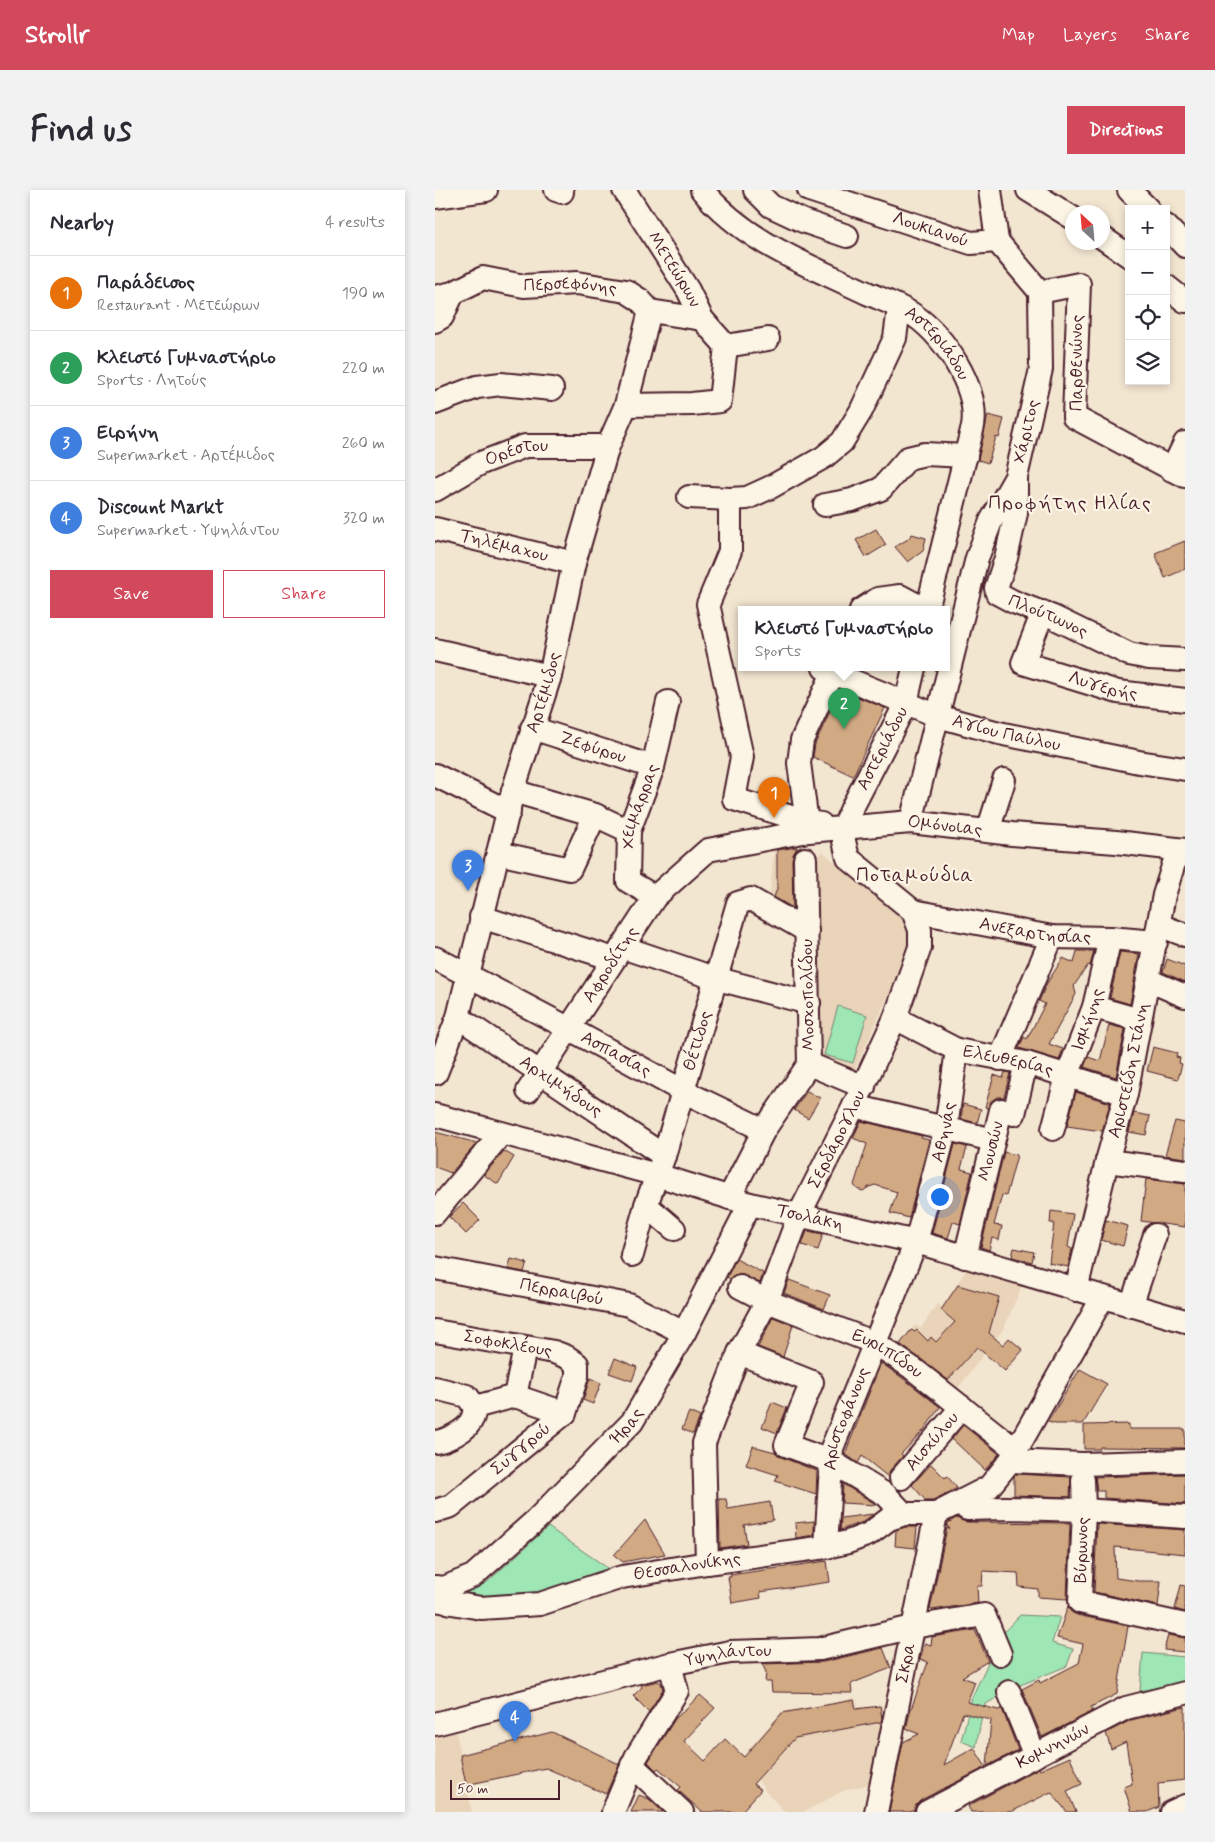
<!DOCTYPE html>
<html lang="en">
<head>
<meta charset="utf-8">
<style>
	:root { --surface:#fff; --page:#f2f2f3; --text:#2b2b33; --muted:#7c7c81; --line:#e1e1e2; --accent:#d1495b }
	body { margin:0; font-family:Mynerve,sans-serif; background:var(--page); color:var(--text) }
	.controls { position:absolute; right:15px; top:15px; display:grid; overflow:hidden; border-radius:0px; box-shadow:0 2px 8px #0003 }
	.controls button { width:45px; height:45px; display:grid; place-items:center; padding:0; border:0; border-bottom:1px solid var(--line); background:var(--surface); color:var(--text); font:25px sans-serif }
	.compass { position:absolute; left:630px; top:15px; width:45px; height:45px; border-radius:50%; background:var(--surface); box-shadow:0 2px 8px #0003; rotate:334deg }
	.scale { position:absolute; left:15px; bottom:12px; width:110px; box-sizing:border-box; padding-left:5px; border:2px solid #4a1f2b; border-top:0; font-size:14px; line-height:18px; white-space:nowrap; color:#4a1f2b; -webkit-text-stroke:4px #fcf5e5; paint-order:stroke }
	.you { position:absolute; left:504px; top:1006px; width:18px; height:18px; margin:-12px; border:4px solid #fff; border-radius:50%; background:#1a73e8; box-shadow:0 0 0 8px #1a73e833 }
	.badge { display:grid; place-items:center; width:32px; height:32px; border-radius:50%; background:var(--accent); color:#fff; font-size:16px; font-weight:700 }
	.pin { position:absolute; translate:-50% -41px; filter:drop-shadow(0 1px 2px #0008) }
	.pin::after { content:''; position:absolute; top:26px; width:18px; height:15px; background:inherit; clip-path:polygon(0 0,100% 0,50% 100%) }
	.popup { position:absolute; left:303px; top:416px; width:212px; height:65px; box-sizing:border-box; display:grid; place-content:center; border-radius:0px; background:var(--surface); filter:drop-shadow(0 1px 4px #0005); font-size:16px; white-space:nowrap; color:var(--muted) }
	.popup b { font-size:19px; color:var(--text) }
	.popup::after { content:''; position:absolute; left:50%; top:100%; margin-left:-10px; border:10px solid transparent; border-top-color:var(--surface) }
	.list { margin:0; padding:0; list-style:none }
	h2 { display:flex; justify-content:space-between; align-items:center; height:65px; margin:0; padding:0 20px; font-size:21px }
	h2 small { font-size:16px; font-weight:400; color:var(--muted) }
	.list li { display:grid; grid-template-columns:32px 1fr auto; gap:15px; align-items:center; box-sizing:border-box; height:75px; padding:0 20px; border-top:1px solid var(--line) }
	.list b { display:block; font-size:19px; white-space:nowrap }
	.list p { margin:0; font-size:16px; white-space:nowrap; color:var(--muted) }
	.list em { font-size:16px; font-style:normal; color:var(--muted) }
	.actions { display:flex; gap:10px; padding:15px 20px }
	.actions a { flex:1; padding:11px 0; border:1px solid var(--accent); border-radius:0px; text-align:center; font-size:18px; color:var(--accent) }
	.actions .main { background:var(--accent); color:#fff }
	.icon { flex:none; width:28px; height:28px; fill:none; stroke:currentColor; stroke-width:2; stroke-linecap:round; stroke-linejoin:round }
	.map { position:relative; flex:none; width:750px; height:1622px; overflow:hidden; border-radius:0px }
	header { display:flex; align-items:center; gap:30px; box-sizing:border-box; height:70px; padding:0 25px; background:var(--accent); color:#fff }
	header strong { font-size:24px }
	nav { display:flex; gap:28px; margin-inline-start:auto; font-size:18px }
	.intro { display:flex; align-items:center; justify-content:space-between; box-sizing:border-box; height:120px; padding:0 30px }
	h1 { margin:0; font-size:35px }
	.button { padding:12px 22px; border-radius:0px; background:var(--accent); color:#fff; font-size:18px; font-weight:700 }
	main { display:flex; gap:30px; padding:0 30px }
	aside { flex:1; background:var(--surface); border-radius:0px; box-shadow:0 2px 8px #0003 }
	.map>svg:first-child { display:block }
</style>
</head>
<body>
<header>
<strong>Strollr</strong>
<nav><a>Map</a><a>Layers</a><a>Share</a></nav>
</header>
<div class="intro"><h1>Find us</h1><a class="button">Directions</a></div>
<main>
<aside>
<h2>Nearby<small>4 results</small></h2>
<ul class="list">
<li><span class="badge" style="background:#e8710a">1</span><div><b>Παράδεισος</b><p>Restaurant · Μετεώρων</p></div><em>190 m</em></li>
<li><span class="badge" style="background:#2e9e5b">2</span><div><b>Κλειστό Γυμναστήριο</b><p>Sports · Λητούς</p></div><em>220 m</em></li>
<li><span class="badge" style="background:#3f7fe0">3</span><div><b>Ειρήνη</b><p>Supermarket · Αρτέμιδος</p></div><em>260 m</em></li>
<li><span class="badge" style="background:#3f7fe0">4</span><div><b>Discount Markt</b><p>Supermarket · Υψηλάντου</p></div><em>320 m</em></li>
</ul>
<div class="actions"><a class="main">Save</a><a>Share</a></div>
</aside>
<div class="map">
<svg width="750" height="1622" viewBox="0 0 750 1622">
	<rect width="100%" height="100%" fill="#f3e6d1"/>
	<filter id="ink" filterUnits="userSpaceOnUse"><feTurbulence type="fractalNoise" baseFrequency=".02" numOctaves="2"/><feDisplacementMap in="SourceGraphic" scale="10" xChannelSelector="R" yChannelSelector="G"/><feConvolveMatrix kernelMatrix="1 2 1 2 8 2 1 2 1" color-interpolation-filters="sRGB"/></filter>
	<g filter="url(#ink)">
		<path fill="#e9d4ba" d="M340 650H363L364 668H381L387 661 471 732 474 760 418 884 384 875 382 741 334 714Z
			M533 1077 588 1093 569 1138 521 1201 462 1158 480 1135 486 1138 502 1114 507 1117Z
			M421 1508 423 1517 459 1515 436 1594 410 1600 369 1622H350L331 1602 311 1572 317 1565 312 1561 347 1522Z
			M20 1536 37 1622H0V1540Z"/>
		<path fill="#9ee6b4" stroke="#748270" d="M403 816 432 825 418 873 389 865Z
			M113 1337 180 1383 94 1410 27 1411 25 1403 51 1393Z
			M585 1425 625 1427 617 1453 638 1459 632 1476 583 1496 549 1515 541 1557 526 1551 537 1507 566 1445Z
			M708 1463 750 1467V1492L705 1501Z"/>
		<path fill="#d1a983" stroke="#4a1f2b" d="M553 225 569 229 564 248 561 247 553 273 543 270Z
			M441 339 451 355 431 367 421 350Z
			M477 344 491 348 488 361 473 372 460 357 473 349Z
			M750 351V379L730 388 720 363Z
			M405 500 450 518 418 586 378 567 380 554Z
			M362 657 357 669 358 718 339 707 342 699V660Z
			M642 761H659L655 776 653 775 639 796 641 804 614 854 628 859 624 870 584 858 589 847 592 849 610 814 604 811 612 793 628 768 639 773Z
			M685 762 704 764 695 814 675 808Z
			M732 769 750 776V792L728 782Z
			M674 835 690 839 681 887 649 877 653 867 665 871Z
			M718 857 742 863 741 867 745 868 744 873 747 874 743 889 712 881Z
			M570 882 575 883 569 907H562L556 911 553 918 550 917 559 885 568 888Z
			M372 901 385 908 373 928 359 920Z
			M641 902 675 913 667 941 632 936Z
			M528 914 546 919 542 933 526 929Z
			M699 923 715 926 711 945 694 942Z
			M426 931 487 946 486 948 494 950 474 1028 455 1023 462 1002 440 995 434 997 428 1001 422 999 419 995 432 954 418 948Z
			M740 931 750 933V968L730 965Z
			M0 942 42 953 16 983 0 977Z
			M520 954 532 957 526 979 537 982 525 1034 518 1032 513 1048 497 1043Z
			M69 961 79 967 63 994 49 985Z
			M569 962 582 965 571 1006 567 1005 559 1035 567 1036 564 1050 557 1048 554 1060 546 1057Z
			M711 989 750 994V1037L706 1031Z
			M28 1013 45 1030 31 1044 14 1027Z
			M616 1021 638 1024 633 1057 637 1059 633 1077 614 1073 619 1033H615Z
			M671 1030 693 1036 688 1056 666 1050Z
			M372 1041 388 1044 383 1060 367 1055Z
			M579 1058 599 1062 597 1072 577 1067Z
			M76 1069 92 1073 89 1082 73 1079Z
			M301 1069 328 1083 325 1093 305 1084 295 1089 292 1087Z
			M354 1090 395 1105 389 1119 349 1103Z
			M523 1095 564 1107 554 1143 568 1155 574 1148 588 1160 570 1181 542 1157 513 1190 465 1154 476 1140 480 1142 482 1140 493 1151 496 1147 501 1152 520 1132 506 1120Z
			M338 1127 358 1135 348 1167 323 1157Z
			M180 1168 202 1177 197 1191 174 1183Z
			M446 1173 469 1189 505 1217 489 1240 466 1264 468 1266 456 1279 453 1287 427 1266 423 1273 410 1264Z
			M645 1179 672 1194 648 1234H621L613 1232Z
			M155 1188 166 1193 158 1214 148 1210Z
			M337 1212 352 1218 342 1243 327 1237Z
			M254 1222 265 1227 258 1244 247 1239Z
			M694 1234V1239H750V1258L665 1257V1259H649V1235Z
			M528 1235 564 1264 550 1280 517 1249Z
			M318 1256 340 1262 346 1267 382 1281 381 1304 340 1291 343 1285 311 1275Z
			M496 1274 510 1288 512 1286 522 1298 498 1311H491L477 1295Z
			M581 1284 636 1287 635 1307 579 1305V1287Z
			M750 1284V1314L669 1308V1301H662L660 1287Z
			M408 1294 442 1315 407 1313Z
			M284 1309H291L293 1319 335 1312 338 1330 309 1335 312 1354 285 1358Z
			M438 1324 428 1332 405 1340 406 1328Z
			M521 1328 532 1332 635 1333 632 1409 603 1407V1399L584 1397 583 1383 548 1381 547 1396H542L543 1413 497 1420 495 1419 512 1338 515 1339 512 1336 513 1333Z
			M210 1330 230 1364 188 1372 179 1365Z
			M379 1331V1345L361 1348 360 1333Z
			M662 1334 750 1340V1364L680 1357 681 1388 703 1391H726L723 1416 659 1402Z
			M471 1337H482L480 1358 460 1356 461 1340Z
			M392 1371 395 1392 325 1402 326 1408 297 1413 293 1387H296L295 1385Z
			M746 1395 750 1396V1422L740 1419Z
			M633 1416 636 1422 642 1425 693 1436 682 1504 656 1517 658 1521 607 1547 587 1499 604 1490 605 1493 644 1473 648 1454 622 1448Z
			M540 1440 553 1471 527 1487 540 1492 532 1512 563 1520 567 1519 583 1560 552 1576 556 1530 528 1523 509 1575 539 1558 551 1577 486 1610 481 1615 479 1620 476 1622H454L468 1552 484 1544 471 1539 475 1522 493 1472 485 1469 490 1453 496 1455 497 1447Z
			M733 1445 750 1448V1462L729 1460Z
			M448 1458 456 1478 418 1493 416 1495 417 1503 337 1502 336 1492H330L331 1482 327 1474 388 1472Z
			M223 1491 226 1493 228 1499 214 1522 198 1506 207 1497 206 1495Z
			M265 1505 280 1518 249 1551 270 1571 290 1549 309 1567 347 1523 419 1510 421 1519 445 1516 447 1528 446 1532 360 1548 318 1594 326 1600 306 1622H267L243 1600 246 1597 223 1578 221 1580 213 1572 240 1529Z
			M750 1517V1590L723 1593 724 1617 712 1622H697L689 1597 697 1594 691 1552 676 1559 671 1543 696 1530Z
			M117 1542 184 1574 171 1604 111 1578 31 1595 25 1565Z
			M635 1567 647 1594 632 1601 641 1622H632L616 1602 576 1622H536L533 1616 604 1578 605 1580Z
			M204 1605 214 1609 228 1622H196Z"/>
		<g fill="none" stroke-linecap="round" stroke-linejoin="round">
			<defs>
				<g id="minor">
					<path d="M121 0 127 2"/>
					<path id="s1" d="M189 0 253 100 267 129 291 156 333 149"/>
					<path id="s2" d="M267 0C310 52 373 75 432 103 448 110 466 116 480 126 510 147 544 199 538 236L492 420"/>
					<path d="M320 0 336 16 368 31 412 46"/>
					<path id="s3" d="M374 0 536 53 562 51"/>
					<path d="M593 0 638 28"/>
					<path d="M694 0 713 19"/>
					<path d="M0 7 51 0"/>
					<path d="M731 36 750 56"/>
					<path d="M668 48 694 66"/>
					<path d="M731 96 750 111"/>
					<path d="M605 102 644 94 639 227 750 286"/>
					<path id="s4" d="M0 107 18 103 48 88 89 96 142 93 191 101 205 110 215 121 267 129"/>
					<path d="M0 131 7 127 18 103"/>
					<path d="M0 213 42 197 66 194 117 199"/>
					<path d="M191 215 257 214 285 211 291 156"/>
					<path d="M737 280 750 253"/>
					<path id="s5" d="M581 288V323L571 368 561 398 562 403 579 412 618 427 694 464 714 468 750 470"/>
					<path id="s6" d="M0 300 46 273 90 256H173"/>
					<path d="M254 307 295 309 312 308 336 297 389 267 407 252 426 221 460 148 464 118"/>
					<path d="M295 309V361L273 414 307 567 299 609 372 632 386 634"/>
					<path d="M390 315 417 310 446 299 473 268 490 264 531 266"/>
					<path id="s7" d="M0 339 139 373"/>
					<path d="M426 420 443 409 465 406 491 420"/>
					<path id="s8" d="M608 422 588 473 683 502 750 510"/>
					<path d="M0 460 115 486"/>
					<path id="s9" d="M398 483 503 526 564 543 704 572 750 579"/>
					<path id="s10" d="M97 538 218 577"/>
					<path d="M0 585 74 622"/>
					<path d="M78 601 160 625 194 641"/>
					<path id="s11" d="M476 632 542 368 556 331 581 287 606 179 605 102 562 51 555 0"/>
					<path d="M373 641 364 573 367 550 398 483 389 478"/>
					<path d="M553 641 569 590"/>
					<path d="M63 663 135 679 160 625"/>
					<path id="s12" d="M220 707 193 691 194 641 218 577 233 512"/>
					<path id="s13" d="M478 721 617 747 675 748 721 752"/>
					<path d="M46 727 179 769"/>
					<path d="M724 735 750 745"/>
					<path d="M187 757 279 788 374 813"/>
					<path id="s14" d="M0 768 133 838 248 901 329 940"/>
					<path d="M713 790 750 806"/>
					<path d="M659 817 705 830"/>
					<path id="s15" d="M23 827 229 966"/>
					<path id="s16" d="M460 828 522 860 591 873 691 904"/>
					<path d="M565 869 617 747"/>
					<path d="M374 874 429 897"/>
					<path id="s17" d="M1 883 23 827 78 601 115 486 139 373 173 256 191 215 215 121"/>
					<path id="s18" d="M93 901 220 707 273 660 373 641 476 632 577 644 681 652 750 660"/>
					<path d="M419 916 558 950"/>
					<path id="s19" d="M0 925 222 985 315 1014 481 1052 750 1131"/>
					<path id="s20" d="M618 939 632 886 659 817 675 748"/>
					<path d="M672 971 750 981"/>
					<path d="M294 1008 329 940 374 874 370 669"/>
					<path d="M211 1015 239 1039"/>
					<path d="M0 1023 66 944"/>
					<path id="s21" d="M197 1065 211 1015 229 966 303 713 316 709 372 741"/>
					<path id="s22" d="M530 1067 566 920 579 924 591 873"/>
					<path id="s23" d="M0 1078 194 1115 249 1143"/>
					<path id="s24" d="M305 1097 332 1111 440 1153 477 1178 582 1261"/>
					<path id="s25" d="M641 1100 672 971 691 904 729 705 743 660"/>
					<path d="M696 1116 720 1045"/>
					<path id="s26" d="M0 1141 119 1162 132 1167 142 1174V1186L130 1223 16 1316 0 1321"/>
					<path d="M304 1163 377 1192 351 1255 397 1272 451 1305 469 1324"/>
					<path d="M0 1198 32 1206 40 1217"/>
					<path d="M80 1206 130 1223"/>
					<path d="M0 1252C11 1251 33 1240 37 1229 39 1226 39 1221 40 1217L80 1206 90 1158"/>
					<path d="M575 1271 647 1274 750 1271"/>
					<path id="s27" d="M466 1288 527 1217"/>
					<path d="M648 1290 649 1320 645 1412 750 1435"/>
					<path d="M532 1319 571 1318 649 1320 750 1327"/>
					<path id="s28" d="M391 1357 397 1258 481 1052 511 938 522 860"/>
					<path id="s29" d="M272 1373 269 1253 304 1163 332 1111 364 1025 419 916 460 828 485 757V740L478 721 413 668 409 651V637L417 618 471 513 479 478"/>
					<path id="s30" d="M0 1397 9 1398 38 1386 101 1330 197 1232 249 1143 315 1014"/>
					<path id="s31" d="M0 1410 46 1418 105 1414 187 1387 272 1373 391 1357 413 1352 434 1344 454 1329 469 1324H501L554 1297 575 1271 668 1107"/>
					<path d="M574 1502 600 1566"/>
					<path id="s32" d="M0 1534 235 1474 295 1462 385 1459 478 1437 549 1425 565 1464"/>
					<path d="M197 1575 247 1622"/>
					<path d="M178 1622 201 1567 242 1501 235 1474"/>
					<path id="s33" d="M441 1622 501 1324"/>
					<path id="s34" d="M492 1622 691 1518 750 1503"/>
					<path d="M737 1622 750 1616"/>
				</g>
			</defs>
			<use href="#minor" stroke="#4a1f2b" stroke-width="26"/>
			<use href="#minor" stroke="#fcf5e5" stroke-width="22"/>
		</g>
	</g>
	<g text-anchor="middle" dominant-baseline="central" stroke-width="4.5" stroke-linejoin="round" paint-order="stroke">
		<g font-size="18" fill="#4a1f2b" stroke="#fcf5e5">
			<text stroke="none"><textPath href="#s3" startOffset="128">Λουκιανού</textPath></text>
			<text stroke="none"><textPath href="#s1" startOffset="94">Μετεώρων</textPath></text>
			<text stroke="none"><textPath href="#s4" startOffset="140">Περσεφόνης</textPath></text>
			<text stroke="none"><textPath href="#s2" startOffset="285">Αστεριάδου</textPath></text>
			<text transform="translate(642 173) rotate(-90)">Παρθενώνος</text>
			<text stroke="none"><textPath href="#s11" startOffset="409">Χάριτος</textPath></text>
			<text stroke="none"><textPath href="#s6" startOffset="91">Ορέστου</textPath></text>
			<text stroke="none"><textPath href="#s7" startOffset="71">Τηλέμαχου</textPath></text>
			<text stroke="none"><textPath href="#s5" startOffset="174">Πλούτωνος</textPath></text>
			<text stroke="none"><textPath href="#s8" startOffset="138">Λυγερής</textPath></text>
			<text stroke="none"><textPath href="#s17" startOffset="396">Αρτέμιδος</textPath></text>
			<text stroke="none"><textPath href="#s9" startOffset="184">Αγίου Παύλου</textPath></text>
			<text stroke="none"><textPath href="#s10" startOffset="64">Ζεφύρου</textPath></text>
			<text stroke="none"><textPath href="#s29" startOffset="902">Αστεριάδου</textPath></text>
			<text stroke="none"><textPath href="#s12" startOffset="108">Χειμάρρας</textPath></text>
			<text stroke="none"><textPath href="#s18" startOffset="542">Ομόνοιας</textPath></text>
			<text stroke="none"><textPath href="#s13" startOffset="124">Ανεξαρτησίας</textPath></text>
			<text stroke="none"><textPath href="#s18" startOffset="151">Αφροδίτης</textPath></text>
			<text transform="translate(373 805) rotate(-91)">Μοσχοπολίδου</text>
			<text stroke="none"><textPath href="#s20" startOffset="115">Ισμήνης</textPath></text>
			<text stroke="none"><textPath href="#s21" startOffset="224">Θέτιδος</textPath></text>
			<text stroke="none"><textPath href="#s14" startOffset="205">Ασπασίας</textPath></text>
			<text stroke="none"><textPath href="#s16" startOffset="122">Ελευθερίας</textPath></text>
			<text stroke="none"><textPath href="#s25" startOffset="226">Αριστείδη Στάνη</textPath></text>
			<text stroke="none"><textPath href="#s15" startOffset="124">Αρχιμήδους</textPath></text>
			<text stroke="none"><textPath href="#s28" startOffset="435">Αθηνάς</textPath></text>
			<text stroke="none"><textPath href="#s29" startOffset="452">Σερδάρογλου</textPath></text>
			<text stroke="none"><textPath href="#s22" startOffset="109">Μουσών</textPath></text>
			<text stroke="none"><textPath href="#s19" startOffset="389">Τσολάκη</textPath></text>
			<text stroke="none"><textPath href="#s23" startOffset="129">Περραιβού</textPath></text>
			<text stroke="none"><textPath href="#s26" startOffset="74">Σοφοκλέους</textPath></text>
			<text stroke="none"><textPath href="#s24" startOffset="162">Ευριπίδου</textPath></text>
			<text stroke="none"><textPath href="#s28" startOffset="131">Αριστοφάνους</textPath></text>
			<text stroke="none"><textPath href="#s30" startOffset="255">Ήρας</textPath></text>
			<text stroke="none"><textPath href="#s27" startOffset="48">Αισχύλου</textPath></text>
			<text transform="translate(86 1259) rotate(-40)">Συγγρού</text>
			<text transform="translate(647 1360) rotate(-88)">Βύρωνος</text>
			<text stroke="none"><textPath href="#s31" startOffset="258">Θεσσαλονίκης</textPath></text>
			<text stroke="none"><textPath href="#s32" startOffset="301">Υψηλάντου</textPath></text>
			<text stroke="none"><textPath href="#s33" startOffset="152">Σκρα</textPath></text>
			<text stroke="none"><textPath href="#s34" startOffset="142">Κομνηνών</textPath></text>
		</g>
		<g font-size="20" letter-spacing="1" fill="#4a1f2b" stroke="#fcf5e5">
			<text x="635" y="313">Προφήτης Ηλίας</text>
			<text x="480" y="685">Ποταμούδια</text>
		</g>
	</g>
</svg>
<div class="controls">
<button>+</button>
<button>−</button>
<button><svg class="icon" aria-label="locate" viewBox="0 0 24 24"><circle cx="12" cy="12" r="6"/><path d="M12 2v4M12 18v4M2 12h4M18 12h4"/></svg></button>
<button><svg class="icon" aria-label="layers" viewBox="0 0 24 24"><path d="M12 4l9 5-9 5-9-5zM3 14l9 5 9-5"/></svg></button>
</div>
<svg class="compass" viewBox="-18 -18 36 36"><path d="M0-13l5 13h-10z" fill="#e53935"/><path d="M0 13l5-13h-10z" fill="#7c7c81"/></svg>
<div class="scale">50 m</div>
<div class="you"></div>
<div class="pin badge" style="left:339px;top:628px;background:#e8710a">1</div>
<div class="pin badge" style="left:409px;top:539px;background:#2e9e5b">2</div>
<div class="popup"><b>Κλειστό Γυμναστήριο</b>Sports</div>
<div class="pin badge" style="left:33px;top:701px;background:#3f7fe0">3</div>
<div class="pin badge" style="left:80px;top:1552px;background:#3f7fe0">4</div>
</div>
</main>
</body>
</html>
